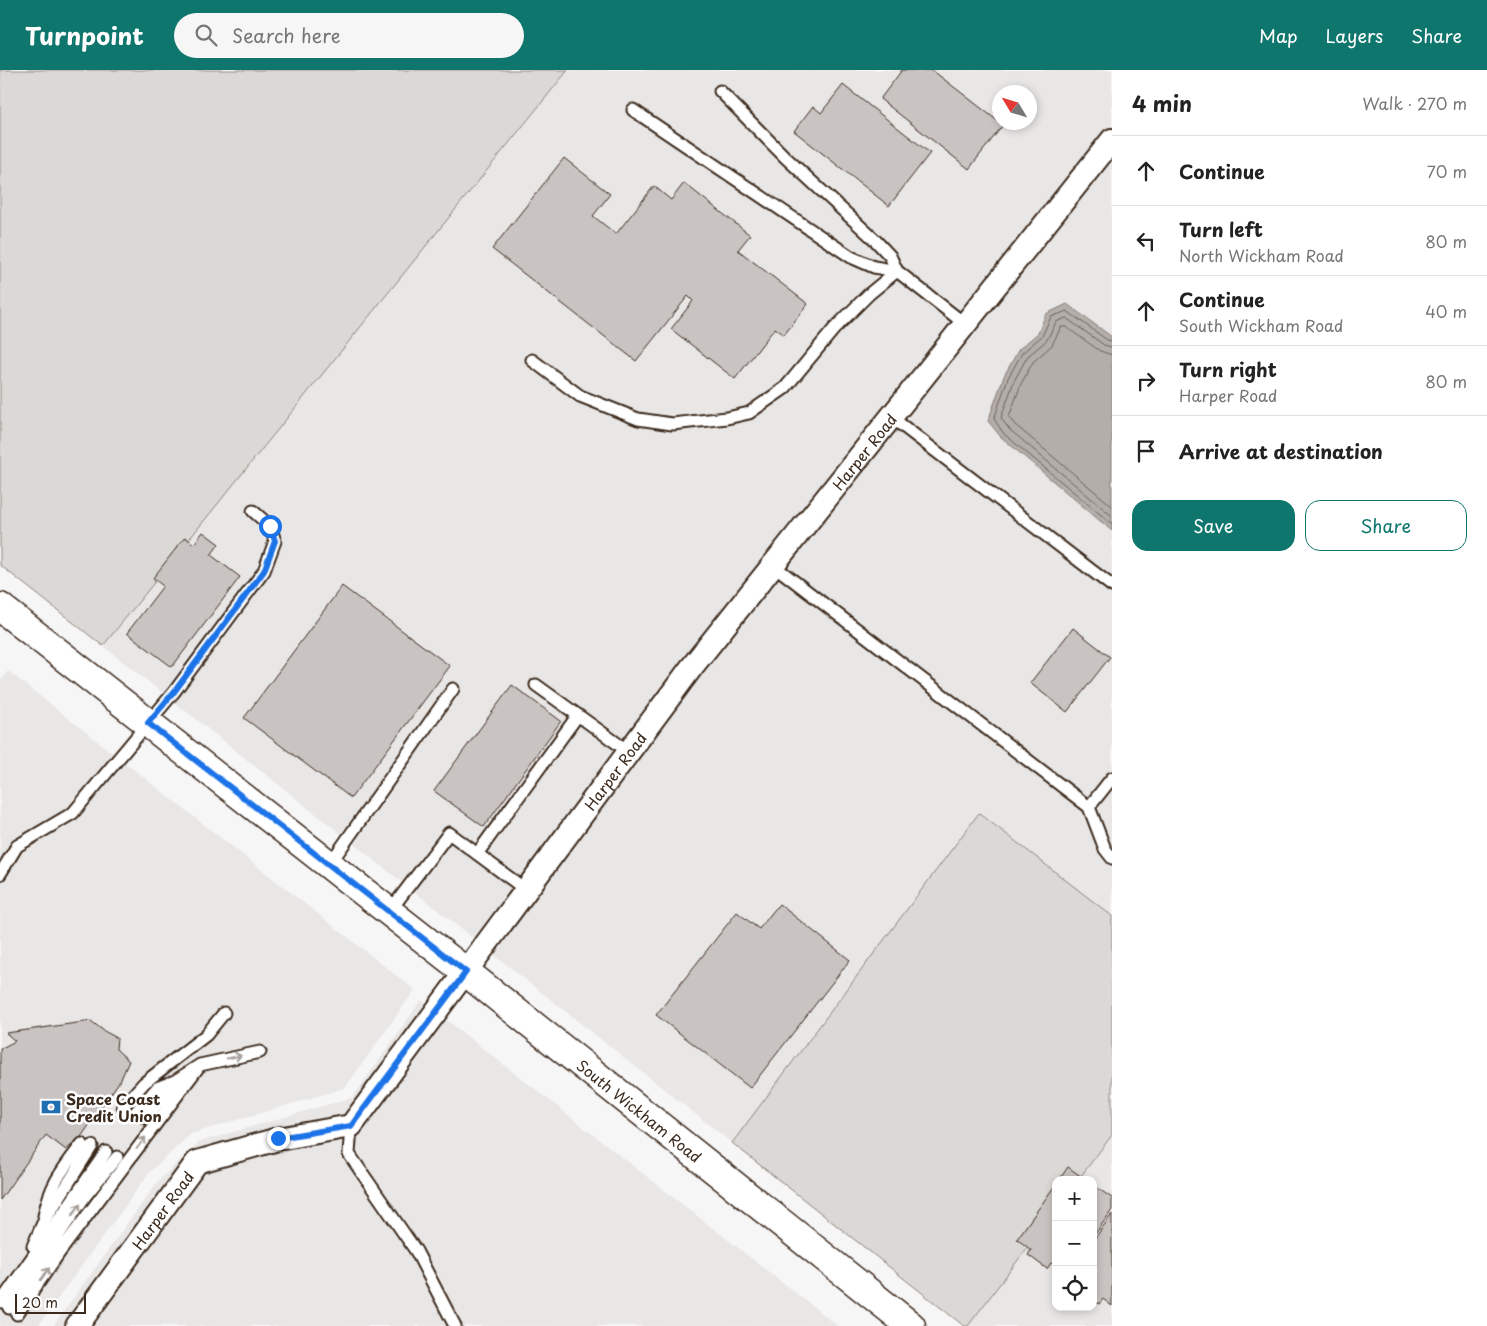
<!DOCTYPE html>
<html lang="en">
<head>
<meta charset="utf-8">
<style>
	:root { --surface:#fff; --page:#f6f6f6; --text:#222; --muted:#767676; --line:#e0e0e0; --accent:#0f766e }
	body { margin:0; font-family:"Playpen Sans",sans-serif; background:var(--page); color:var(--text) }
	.controls { position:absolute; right:15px; bottom:15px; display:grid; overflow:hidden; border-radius:10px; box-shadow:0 2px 8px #0003 }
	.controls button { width:45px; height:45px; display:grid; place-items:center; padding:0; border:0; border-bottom:1px solid var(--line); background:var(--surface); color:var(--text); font:25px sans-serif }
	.compass { position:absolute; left:992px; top:15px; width:45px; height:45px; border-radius:50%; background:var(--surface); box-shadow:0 2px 8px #0003; rotate:308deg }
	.scale { position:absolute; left:15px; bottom:12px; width:71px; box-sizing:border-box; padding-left:5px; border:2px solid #3b2a1e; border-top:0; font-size:14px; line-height:18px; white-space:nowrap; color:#3b2a1e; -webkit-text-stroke:4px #fff; paint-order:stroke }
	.stop { position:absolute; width:15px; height:15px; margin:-11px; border:4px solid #1a73e8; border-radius:50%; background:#fff }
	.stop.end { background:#1a73e8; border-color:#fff; box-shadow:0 1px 5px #0008 }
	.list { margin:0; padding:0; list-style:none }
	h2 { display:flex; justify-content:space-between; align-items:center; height:65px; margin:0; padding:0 20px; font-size:21px }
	h2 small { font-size:16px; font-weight:400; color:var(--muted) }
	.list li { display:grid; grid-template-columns:32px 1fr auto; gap:15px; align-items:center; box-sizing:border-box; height:70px; padding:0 20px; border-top:1px solid var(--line) }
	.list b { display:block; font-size:19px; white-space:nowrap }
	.list p { margin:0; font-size:16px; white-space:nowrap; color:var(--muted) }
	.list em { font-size:16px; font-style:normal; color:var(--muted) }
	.actions { display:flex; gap:10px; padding:15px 20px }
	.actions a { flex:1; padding:11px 0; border:1px solid var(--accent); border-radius:15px; text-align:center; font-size:18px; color:var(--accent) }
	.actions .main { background:var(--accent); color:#fff }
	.icon { flex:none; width:28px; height:28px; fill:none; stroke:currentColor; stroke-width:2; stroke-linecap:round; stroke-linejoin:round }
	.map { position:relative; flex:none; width:1112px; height:1256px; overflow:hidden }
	header { display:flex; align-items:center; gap:30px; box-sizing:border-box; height:70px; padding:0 25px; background:var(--accent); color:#fff }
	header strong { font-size:24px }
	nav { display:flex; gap:28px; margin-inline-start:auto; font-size:18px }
	.search { width:350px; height:45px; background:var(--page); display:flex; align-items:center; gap:12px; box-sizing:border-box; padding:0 18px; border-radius:28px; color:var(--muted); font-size:19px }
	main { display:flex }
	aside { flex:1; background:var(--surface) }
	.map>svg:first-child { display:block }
</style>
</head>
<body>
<header>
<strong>Turnpoint</strong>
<div class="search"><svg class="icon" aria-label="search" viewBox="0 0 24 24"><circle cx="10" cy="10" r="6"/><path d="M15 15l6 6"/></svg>Search here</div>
<nav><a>Map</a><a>Layers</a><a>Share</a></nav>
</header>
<main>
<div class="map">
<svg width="1112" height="1256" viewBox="0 0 1112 1256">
	<rect width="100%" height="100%" fill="#f7f6f6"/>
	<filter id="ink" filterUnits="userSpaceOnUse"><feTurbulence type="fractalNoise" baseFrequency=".02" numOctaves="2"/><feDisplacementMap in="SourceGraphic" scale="10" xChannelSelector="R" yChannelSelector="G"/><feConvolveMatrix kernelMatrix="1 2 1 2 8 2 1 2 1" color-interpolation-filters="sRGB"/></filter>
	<g filter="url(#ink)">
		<path fill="#e9e7e6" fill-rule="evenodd" d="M568 0H1112V267L1067 234 1046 244 1038 263 1019 279 1001 367 1112 461V846L979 743 732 1073 103 576ZM999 22H1030V52H999Z
			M8 601 415 920 345 1018 191 1064 149 1103 38 1256H0V612Z
			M421 930 838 1256H53L158 1111 199 1072 353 1027Z
			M1112 1065V1256H968L1056 1140V1237H1093V1110H1078Z"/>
		<path fill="#dbd9d6" stroke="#8b827a" d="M0 0H568L103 576 0 495Z
			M979 743 1112 846V1065L1078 1110H1056V1140L968 1256H964L732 1073Z"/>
		<path fill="#b4aeaa" stroke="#847972" d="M1067 234 1112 267V461L1001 367 988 351 1004 306 1019 279 1038 263 1046 244Z"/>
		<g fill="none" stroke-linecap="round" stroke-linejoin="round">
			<path stroke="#6b5f56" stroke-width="1" d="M1112 271 1107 270 1067 241 1051 247 1042 266 1022 283 1008 308 994 349 1004 364 1112 454
				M1112 277 1104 275 1066 248 1056 252 1047 270 1027 287 1014 311 1001 348 1009 359 1112 446
				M1112 285 1100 281 1066 257H1061L1052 275 1033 292 1021 314 1009 347 1014 354 1112 436"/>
		</g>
		<path fill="#c9c3c1" stroke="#3b2a1e" d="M902 0H932L1003 55 969 99 880 29Z
			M843 15 930 83 889 136 794 61 813 36 821 43Z
			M564 88 610 124 593 146 616 164 654 116 671 130 684 113 750 165 738 180 808 234 784 265 775 258 735 309 671 259 693 231 688 226 636 291 492 179Z
			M203 462 219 474 211 485 240 507 172 597 127 563 163 516 153 508 185 467 194 474Z
			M342 516 450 596 351 728 244 648Z
			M1073 558 1110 587 1067 642 1030 613Z
			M512 615 561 651 484 757 434 721Z
			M779 834 850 890 750 1018 656 945 737 842 759 859Z
			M91 951 104 961 117 968 116 979 129 991 121 1009 81 1067 66 1080 46 1065 0 1130V979L15 971 6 963Z
			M1068 1097 1086 1110H1059Z
			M1056 1114V1196L1051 1193 1047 1199 1028 1185 1031 1180 1017 1169Z
			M1093 1115 1112 1128V1140L1093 1167Z
			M1112 1144V1236L1103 1229 1099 1234 1093 1230V1171Z"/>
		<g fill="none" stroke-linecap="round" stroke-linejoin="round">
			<defs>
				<path id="service" d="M720 21 785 87 875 170 890 186 897 201 965 254
					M633 40 851 187 874 197 897 201
					M532 290 580 326 638 349 672 354 727 348 749 343 785 318 834 259 869 224 897 201
					M891 347 1112 516
					M773 495 1089 737 1105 779 1112 788
					M536 615 629 682
					M1089 737 1112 708
					M477 784 578 645
					M329 795 453 619
					M0 804 17 776 73 743 174 622 264 501 275 471 270 456 253 441
					M389 842 449 763 526 820
					M123 1036 144 1013 206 965 224 943
					M134 1044 157 1018 175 1011 200 995 260 982
					M146 1048 174 1012
					M351 1056 349 1084 416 1181 455 1256
					M44 1146C50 1114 63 1099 82 1074
					M33 1176 43 1153 92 1076
					M1 1232 106 1082
					M9 1238 86 1125 117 1087
					M17 1244 59 1183 200 995"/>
				<g id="minor">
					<path id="s1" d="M77 1256 197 1092 278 1069 351 1056 691 598 1112 70"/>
				</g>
				<g id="secondary">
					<path id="s2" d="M0 537 466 902 911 1256"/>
				</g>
			</defs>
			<use href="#service" stroke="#3b2a1e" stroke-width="15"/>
			<use href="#minor" stroke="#3b2a1e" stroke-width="26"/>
			<use href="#secondary" stroke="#3b2a1e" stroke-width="31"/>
			<use href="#service" stroke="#fff" stroke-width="11"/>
			<use href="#minor" stroke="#fff" stroke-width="22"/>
			<use href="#secondary" stroke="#fff" stroke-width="28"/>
		</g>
		<defs><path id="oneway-shaft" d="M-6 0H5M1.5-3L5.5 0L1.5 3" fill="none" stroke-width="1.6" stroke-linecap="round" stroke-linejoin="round" transform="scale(1.25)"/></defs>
		<g stroke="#a79f9a">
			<use href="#oneway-shaft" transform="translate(234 987) rotate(-12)"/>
			<use href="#oneway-shaft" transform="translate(141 1073) rotate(-53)"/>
			<use href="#oneway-shaft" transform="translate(76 1140) rotate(-55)"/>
			<use href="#oneway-shaft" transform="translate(45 1204) rotate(-55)"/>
		</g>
	</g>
	<g fill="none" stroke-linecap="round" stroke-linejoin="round" filter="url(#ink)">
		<path stroke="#1a73e8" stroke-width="6" d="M270 456 275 471 264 501 174 622 148 653 466 902 351 1056 278 1068"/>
	</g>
	<defs>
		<symbol id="bank-bare" viewBox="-9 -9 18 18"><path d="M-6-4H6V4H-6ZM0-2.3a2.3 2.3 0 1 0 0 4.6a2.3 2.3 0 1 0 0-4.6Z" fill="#1f6fb2" stroke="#fff" stroke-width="2.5" paint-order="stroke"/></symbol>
	</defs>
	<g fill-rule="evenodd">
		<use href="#bank-bare" x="37" y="1023" width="28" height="28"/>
	</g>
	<g text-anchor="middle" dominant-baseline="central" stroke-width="5" stroke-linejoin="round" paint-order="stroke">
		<g font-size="15" fill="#3b2a1e" stroke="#fff">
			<text stroke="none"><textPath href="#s1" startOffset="1209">Harper Road</textPath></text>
			<text stroke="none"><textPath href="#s1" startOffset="804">Harper Road</textPath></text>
			<text stroke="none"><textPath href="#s2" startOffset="814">South Wickham Road</textPath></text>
			<text stroke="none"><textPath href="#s1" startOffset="144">Harper Road</textPath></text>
		</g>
		<g font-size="15" font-weight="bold" fill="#3b2a1e" stroke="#fff" text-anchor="start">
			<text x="66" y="1028">Space Coast<tspan x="66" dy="17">Credit Union</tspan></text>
		</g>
	</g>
</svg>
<div class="controls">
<button>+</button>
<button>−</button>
<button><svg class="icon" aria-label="locate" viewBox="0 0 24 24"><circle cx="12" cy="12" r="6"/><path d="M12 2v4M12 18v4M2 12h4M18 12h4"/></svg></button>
</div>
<svg class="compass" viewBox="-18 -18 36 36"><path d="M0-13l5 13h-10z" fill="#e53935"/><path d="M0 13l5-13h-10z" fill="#767676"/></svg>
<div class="scale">20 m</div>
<div class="stop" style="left:270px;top:456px"></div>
<div class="stop end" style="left:278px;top:1068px"></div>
</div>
<aside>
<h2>4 min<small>Walk · 270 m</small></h2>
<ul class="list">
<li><svg class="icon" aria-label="ahead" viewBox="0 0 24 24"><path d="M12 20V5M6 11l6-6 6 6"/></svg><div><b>Continue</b></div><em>70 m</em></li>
<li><svg class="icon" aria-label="left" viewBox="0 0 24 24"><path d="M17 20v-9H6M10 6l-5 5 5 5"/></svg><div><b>Turn left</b><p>North Wickham Road</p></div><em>80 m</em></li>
<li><svg class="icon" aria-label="ahead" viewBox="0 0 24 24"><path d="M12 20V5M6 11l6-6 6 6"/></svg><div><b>Continue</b><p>South Wickham Road</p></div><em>40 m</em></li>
<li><svg class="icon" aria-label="right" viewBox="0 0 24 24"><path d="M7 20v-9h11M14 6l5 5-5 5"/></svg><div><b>Turn right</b><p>Harper Road</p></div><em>80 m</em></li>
<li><svg class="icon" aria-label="arrive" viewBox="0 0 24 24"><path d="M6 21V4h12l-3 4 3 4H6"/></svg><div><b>Arrive at destination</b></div></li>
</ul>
<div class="actions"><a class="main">Save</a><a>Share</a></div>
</aside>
</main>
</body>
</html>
